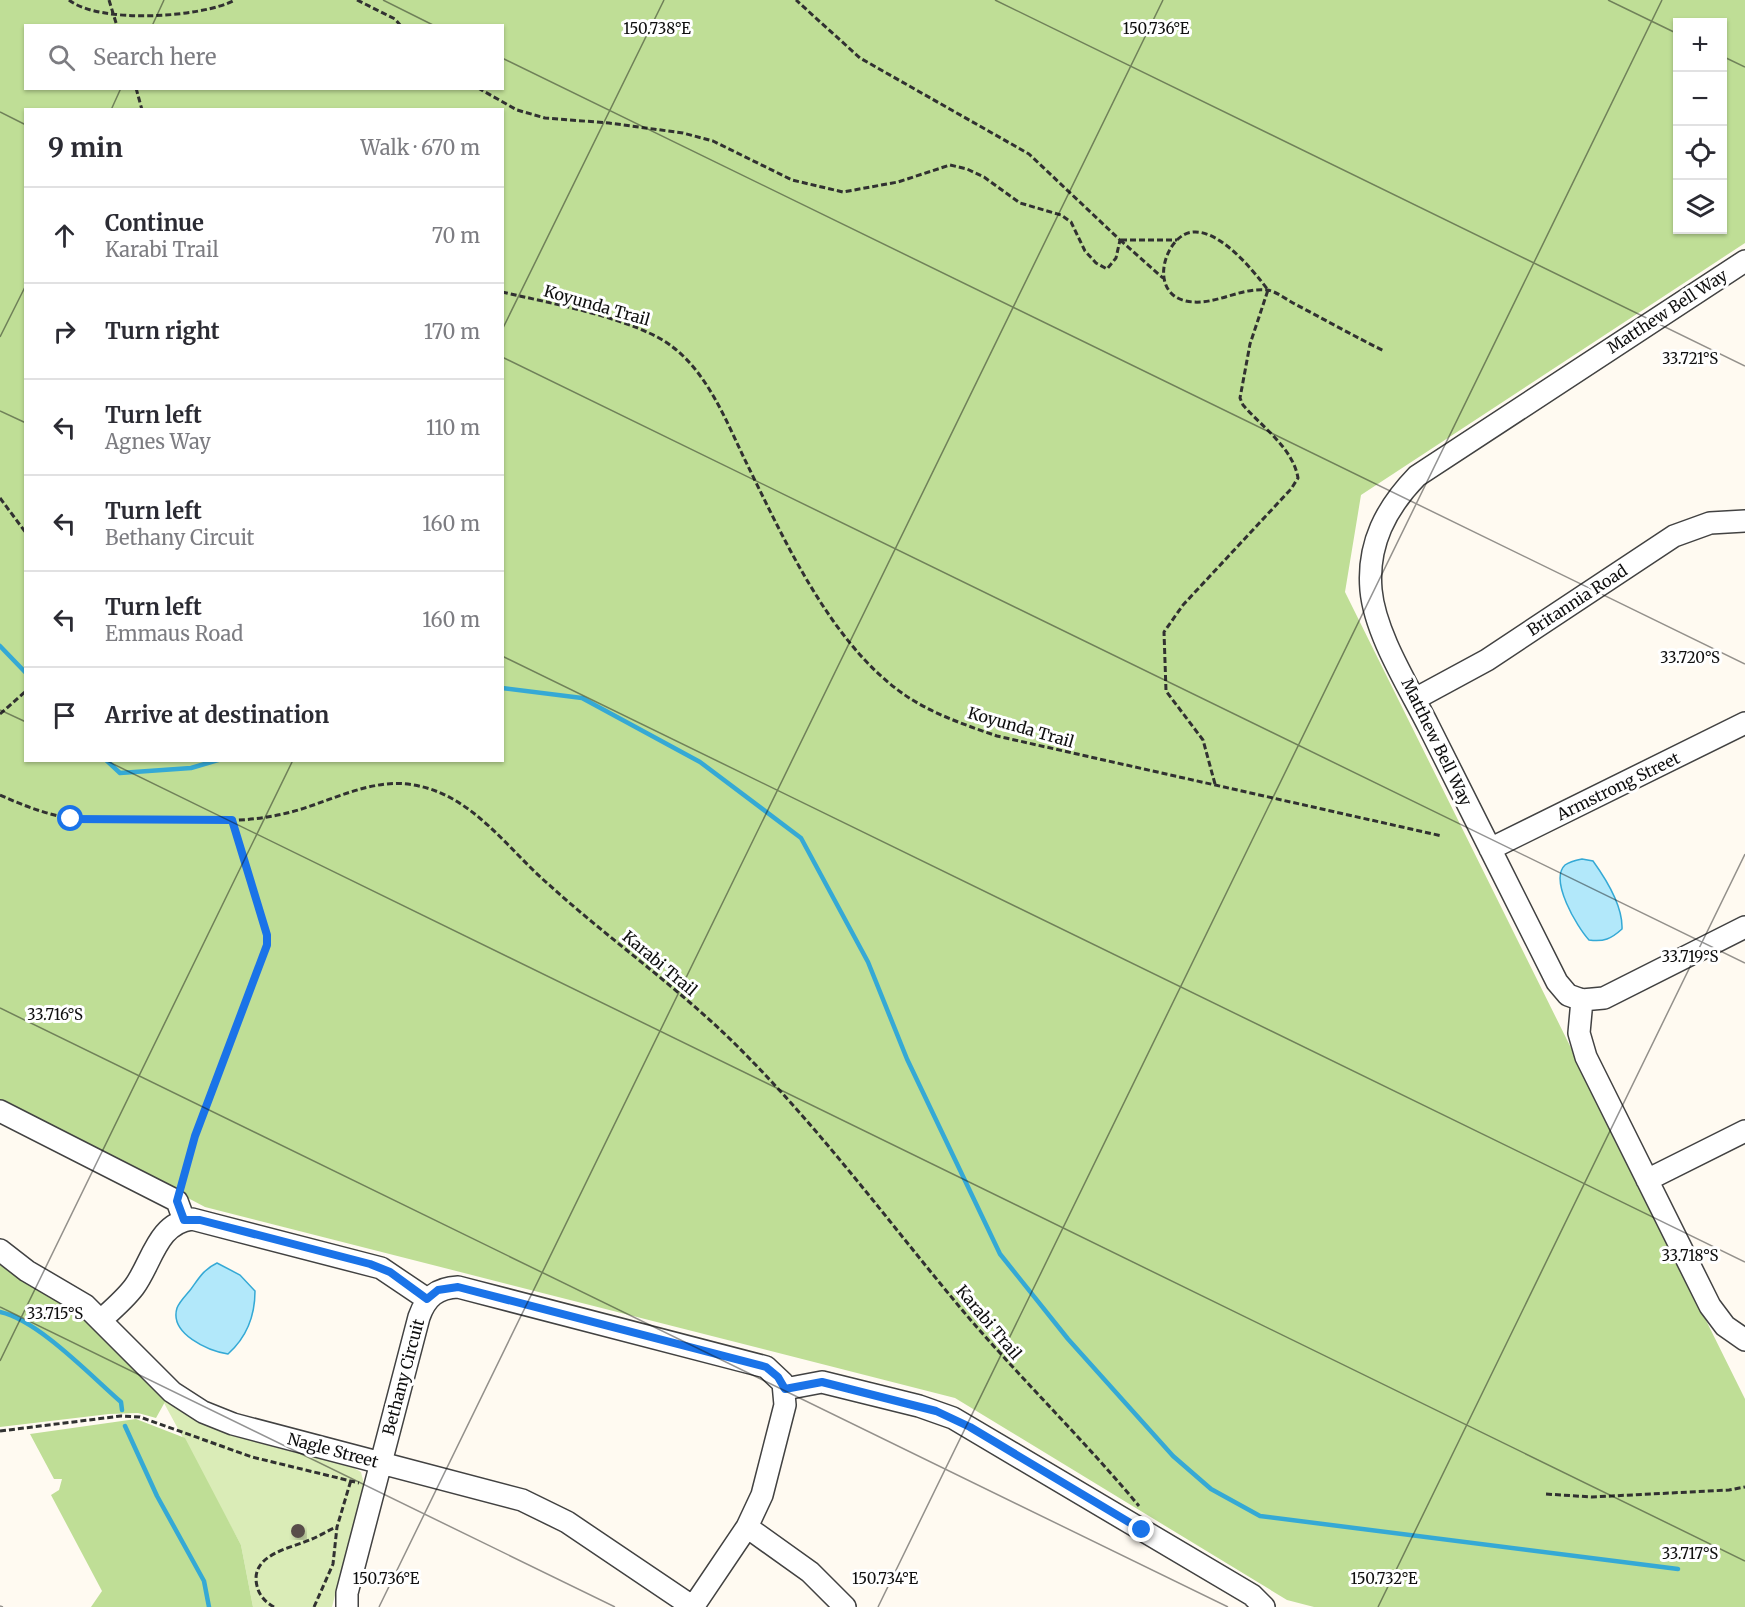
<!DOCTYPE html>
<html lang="en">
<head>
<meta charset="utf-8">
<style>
	:root { --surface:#fff; --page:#f7f7f7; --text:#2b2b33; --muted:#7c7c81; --line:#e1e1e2 }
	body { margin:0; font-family:Merriweather,serif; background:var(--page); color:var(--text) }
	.controls { position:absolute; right:18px; top:18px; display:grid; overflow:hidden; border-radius:0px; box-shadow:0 2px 4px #0004 }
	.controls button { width:54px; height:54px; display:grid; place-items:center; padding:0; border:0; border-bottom:2px solid var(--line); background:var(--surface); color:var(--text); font:30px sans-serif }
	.stop { position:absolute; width:18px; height:18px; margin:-14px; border:4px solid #1a73e8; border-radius:50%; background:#fff }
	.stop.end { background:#1a73e8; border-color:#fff; box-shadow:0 2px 6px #0008 }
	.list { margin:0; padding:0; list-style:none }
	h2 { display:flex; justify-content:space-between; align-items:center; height:78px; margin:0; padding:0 24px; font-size:26px }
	h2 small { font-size:20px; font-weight:400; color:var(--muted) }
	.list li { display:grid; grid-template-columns:39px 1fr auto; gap:18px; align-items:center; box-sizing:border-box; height:96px; padding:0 24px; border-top:2px solid var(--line) }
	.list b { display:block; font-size:22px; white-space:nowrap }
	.list p { margin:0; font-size:20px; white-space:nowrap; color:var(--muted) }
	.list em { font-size:20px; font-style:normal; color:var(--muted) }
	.icon { flex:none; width:33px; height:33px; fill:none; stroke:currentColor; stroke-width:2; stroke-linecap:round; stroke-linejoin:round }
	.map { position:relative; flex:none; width:1745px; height:1607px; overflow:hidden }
	.search { position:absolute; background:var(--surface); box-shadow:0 2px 4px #0004; left:24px; top:24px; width:480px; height:66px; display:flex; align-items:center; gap:15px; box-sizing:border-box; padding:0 21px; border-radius:0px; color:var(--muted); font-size:22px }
	.panel { position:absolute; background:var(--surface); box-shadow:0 2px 4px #0004; left:24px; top:108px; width:480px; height:654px; border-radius:0px }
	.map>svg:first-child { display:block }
</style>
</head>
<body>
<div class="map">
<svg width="1745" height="1607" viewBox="0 0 1745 1607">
	<defs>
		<filter id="shadow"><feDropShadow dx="3" dy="5" stdDeviation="3" flood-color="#0004"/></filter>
	</defs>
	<rect width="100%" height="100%" fill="#fffaf1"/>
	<path fill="#daecb7" d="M166 1400C219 1439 289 1449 352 1467L361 1472 364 1484 332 1607H253L241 1545 164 1403Z"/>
	<path fill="#bfde96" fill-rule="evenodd" d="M0 0H1745V243L1361 495 1345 592 1745 1399V1607H1314L1287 1600 955 1398 205 1207 0 1099ZM1678 22H1722V230H1678ZM26 26H502V88H26ZM26 110H502V760H26Z
		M0 1265 87 1319 166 1400 156 1418 138 1413 109 1414 0 1427Z
		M136 1419 185 1438 241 1545 253 1607H91L102 1591 51 1495 59 1490 62 1479H54L30 1434Z"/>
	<path fill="#b2e8fa" stroke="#35a9d5" stroke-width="1.5" d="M1582 859 1593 861C1606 879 1623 906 1622 929 1611 939 1604 942 1589 940 1577 927 1549 880 1565 865 1569 862 1577 860 1582 859Z
		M217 1263 240 1275 255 1291C255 1317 247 1337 228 1354 209 1351 169 1334 177 1308 179 1302 187 1294 191 1289 199 1278 204 1269 217 1263Z"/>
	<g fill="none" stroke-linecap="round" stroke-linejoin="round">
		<path stroke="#35a9d5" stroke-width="4.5" d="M0 646 26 673
			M502 688 582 698 700 762 801 838 868 962 907 1059 1000 1254 1068 1339 1173 1456 1211 1489 1260 1516 1678 1569
			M106 760 120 773 191 768 218 760
			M0 1312C38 1320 91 1376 121 1402L122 1410
			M125 1426 157 1496 204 1581 209 1607"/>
	</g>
	<path fill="#584e4a" filter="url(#shadow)" d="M291 1531a7 7 0 1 1 14 0a7 7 0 1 1-14 0Z"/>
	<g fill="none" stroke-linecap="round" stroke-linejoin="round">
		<defs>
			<path id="minor" d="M1745 261 1417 476C1386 508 1367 544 1371 590 1375 634 1409 687 1429 727 1472 812 1514 897 1557 982L1568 995 1582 1000 1579 1033 1586 1057 1710 1306 1725 1326 1745 1340
				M1415 699 1487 660 1674 536 1710 523 1745 521
				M1490 849 1745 723
				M1582 1000 1604 998 1745 927
				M0 1111 177 1201 184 1220
				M1647 1180 1745 1131
				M0 1250 27 1271 85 1305 172 1392 203 1412 233 1424 522 1500 567 1522 693 1607
				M101 1320C112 1310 125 1299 134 1287 152 1263 157 1223 192 1219L381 1268 427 1299
				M785 1389 822 1382 919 1406 953 1418 1252 1595 1264 1607
				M747 1527 810 1572 845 1607
				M347 1607V1593L419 1317C426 1297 437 1288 458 1287L766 1367 783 1383 785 1405 762 1495 747 1527 693 1607"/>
		</defs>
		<use href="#minor" stroke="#424242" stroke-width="24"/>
		<path stroke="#313131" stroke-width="3" stroke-dasharray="6 3" stroke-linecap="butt" d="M69 0C99 24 201 18 235 0
			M109 0 117 26
			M357 0 395 19 401 26
			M136 88 142 110
			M478 88 517 110 545 118 609 123 683 133 713 141 792 180 843 192 898 182 950 165 967 169 984 177 1020 203 1061 215 1071 222 1085 251 1096 263 1107 269 1116 258 1120 240 1029 154 860 58 796 0
			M1120 240 1163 278
			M1121 240H1177
			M502 292C549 303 639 319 674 348 708 375 726 420 744 458 783 537 829 641 902 693 930 713 965 725 997 736L1442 836
			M0 498 26 533
			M0 714 26 691
			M1215 784 1203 740 1166 691 1164 632 1183 605 1291 489 1298 478C1293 448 1262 427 1243 405L1240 398 1250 344 1268 290C1253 270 1207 212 1178 239 1160 256 1155 294 1186 301 1214 307 1239 287 1267 290 1276 291 1287 300 1295 304 1325 320 1354 336 1384 351
			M0 795C22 805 45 814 69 818 100 823 133 821 164 821 205 821 247 823 287 813 329 803 370 777 414 785 472 795 506 847 547 883 612 942 685 992 746 1055 825 1135 891 1225 963 1311 1020 1378 1083 1439 1139 1506
			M182 1182 211 1088 267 946V935L233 820
			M0 1431 121 1416 140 1417 252 1457 359 1483
			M1546 1494 1592 1497 1729 1490 1745 1487
			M274 1607C265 1602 259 1595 257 1586 249 1554 292 1548 312 1539 320 1536 328 1530 337 1527
			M314 1607 333 1564 337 1527 351 1480"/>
		<use href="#minor" stroke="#fff" stroke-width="21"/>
	</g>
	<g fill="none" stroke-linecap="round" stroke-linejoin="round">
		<path stroke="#1a73e8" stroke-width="8" d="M71 819 232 820 267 935V945L195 1136 177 1201 184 1220H200L370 1264 390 1272 427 1299 438 1290 458 1287 766 1367 778 1377 785 1389 822 1382 936 1411 970 1427 1142 1530"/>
	</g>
	<path fill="none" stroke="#0f0f0f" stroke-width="1.5" stroke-opacity="0.45" d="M383 0 435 26M995 0 1745 366M1608 0 1678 34M152 26 164 0M1722 56 1745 67M502 58 1745 664M111 110 121 88M0 112 26 125M502 330 664 0M0 337 26 285M502 357 1745 963M0 411 26 423M502 656 1745 1262M0 710 26 722M105 760 1745 1561M0 1008 1228 1607M0 1307 615 1607M0 1361 293 760M0 1606 3 1607M379 1607 1163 0M878 1607 1662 0M1378 1607 1745 854"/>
	<g text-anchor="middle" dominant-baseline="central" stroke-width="6" stroke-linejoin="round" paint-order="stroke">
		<g font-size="16" fill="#0f0f0f" stroke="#fff">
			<text transform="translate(597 305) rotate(16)">Koyunda Trail</text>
			<text transform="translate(1667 311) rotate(-33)">Matthew Bell Way</text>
			<text transform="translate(1577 600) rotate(-33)">Britannia Road</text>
			<text transform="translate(1021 727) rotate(16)">Koyunda Trail</text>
			<text transform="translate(1437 742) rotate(64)">Matthew Bell Way</text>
			<text transform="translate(1618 786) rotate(-26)">Armstrong Street</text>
			<text transform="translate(660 963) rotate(40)">Karabi Trail</text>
			<text transform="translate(989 1322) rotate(50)">Karabi Trail</text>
			<text transform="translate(403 1377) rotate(-75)">Bethany Circuit</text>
			<text transform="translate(333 1450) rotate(15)">Nagle Street</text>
		</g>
	</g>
	<g font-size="15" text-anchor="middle" fill="#0f0f0f" stroke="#fff" stroke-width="6" stroke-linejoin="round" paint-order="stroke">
		<text x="657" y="34">150.738°E</text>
		<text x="1156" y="34">150.736°E</text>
		<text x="1690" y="364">33.721°S</text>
		<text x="1690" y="663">33.720°S</text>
		<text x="1690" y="962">33.719°S</text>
		<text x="55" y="1020">33.716°S</text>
		<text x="1690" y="1261">33.718°S</text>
		<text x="55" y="1319">33.715°S</text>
		<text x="1690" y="1559">33.717°S</text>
		<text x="386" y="1584">150.736°E</text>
		<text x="885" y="1584">150.734°E</text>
		<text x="1384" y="1584">150.732°E</text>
	</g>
</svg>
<div class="controls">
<button>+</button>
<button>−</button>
<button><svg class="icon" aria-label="locate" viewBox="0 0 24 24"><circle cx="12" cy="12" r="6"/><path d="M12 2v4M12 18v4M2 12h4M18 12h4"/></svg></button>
<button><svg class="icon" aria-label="layers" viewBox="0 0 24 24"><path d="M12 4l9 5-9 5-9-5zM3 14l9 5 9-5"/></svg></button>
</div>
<div class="stop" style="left:71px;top:819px"></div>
<div class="stop end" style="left:1142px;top:1530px"></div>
<div class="search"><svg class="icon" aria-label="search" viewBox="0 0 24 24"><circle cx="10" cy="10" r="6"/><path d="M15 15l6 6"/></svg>Search here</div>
<section class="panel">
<h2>9 min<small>Walk · 670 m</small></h2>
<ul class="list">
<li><svg class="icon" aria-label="ahead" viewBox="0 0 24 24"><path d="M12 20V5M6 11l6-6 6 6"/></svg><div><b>Continue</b><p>Karabi Trail</p></div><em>70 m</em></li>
<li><svg class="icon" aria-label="right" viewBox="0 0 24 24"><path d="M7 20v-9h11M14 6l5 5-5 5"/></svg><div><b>Turn right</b></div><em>170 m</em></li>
<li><svg class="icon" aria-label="left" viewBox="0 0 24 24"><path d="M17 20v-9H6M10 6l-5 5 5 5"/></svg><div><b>Turn left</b><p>Agnes Way</p></div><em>110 m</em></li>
<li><svg class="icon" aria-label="left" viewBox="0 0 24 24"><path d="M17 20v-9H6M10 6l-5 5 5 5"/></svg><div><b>Turn left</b><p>Bethany Circuit</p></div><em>160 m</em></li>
<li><svg class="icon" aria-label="left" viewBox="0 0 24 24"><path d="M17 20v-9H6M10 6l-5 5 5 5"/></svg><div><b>Turn left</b><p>Emmaus Road</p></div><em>160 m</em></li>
<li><svg class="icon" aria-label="arrive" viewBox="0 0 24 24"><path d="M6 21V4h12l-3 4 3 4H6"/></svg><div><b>Arrive at destination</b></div></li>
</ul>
</section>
</div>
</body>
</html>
